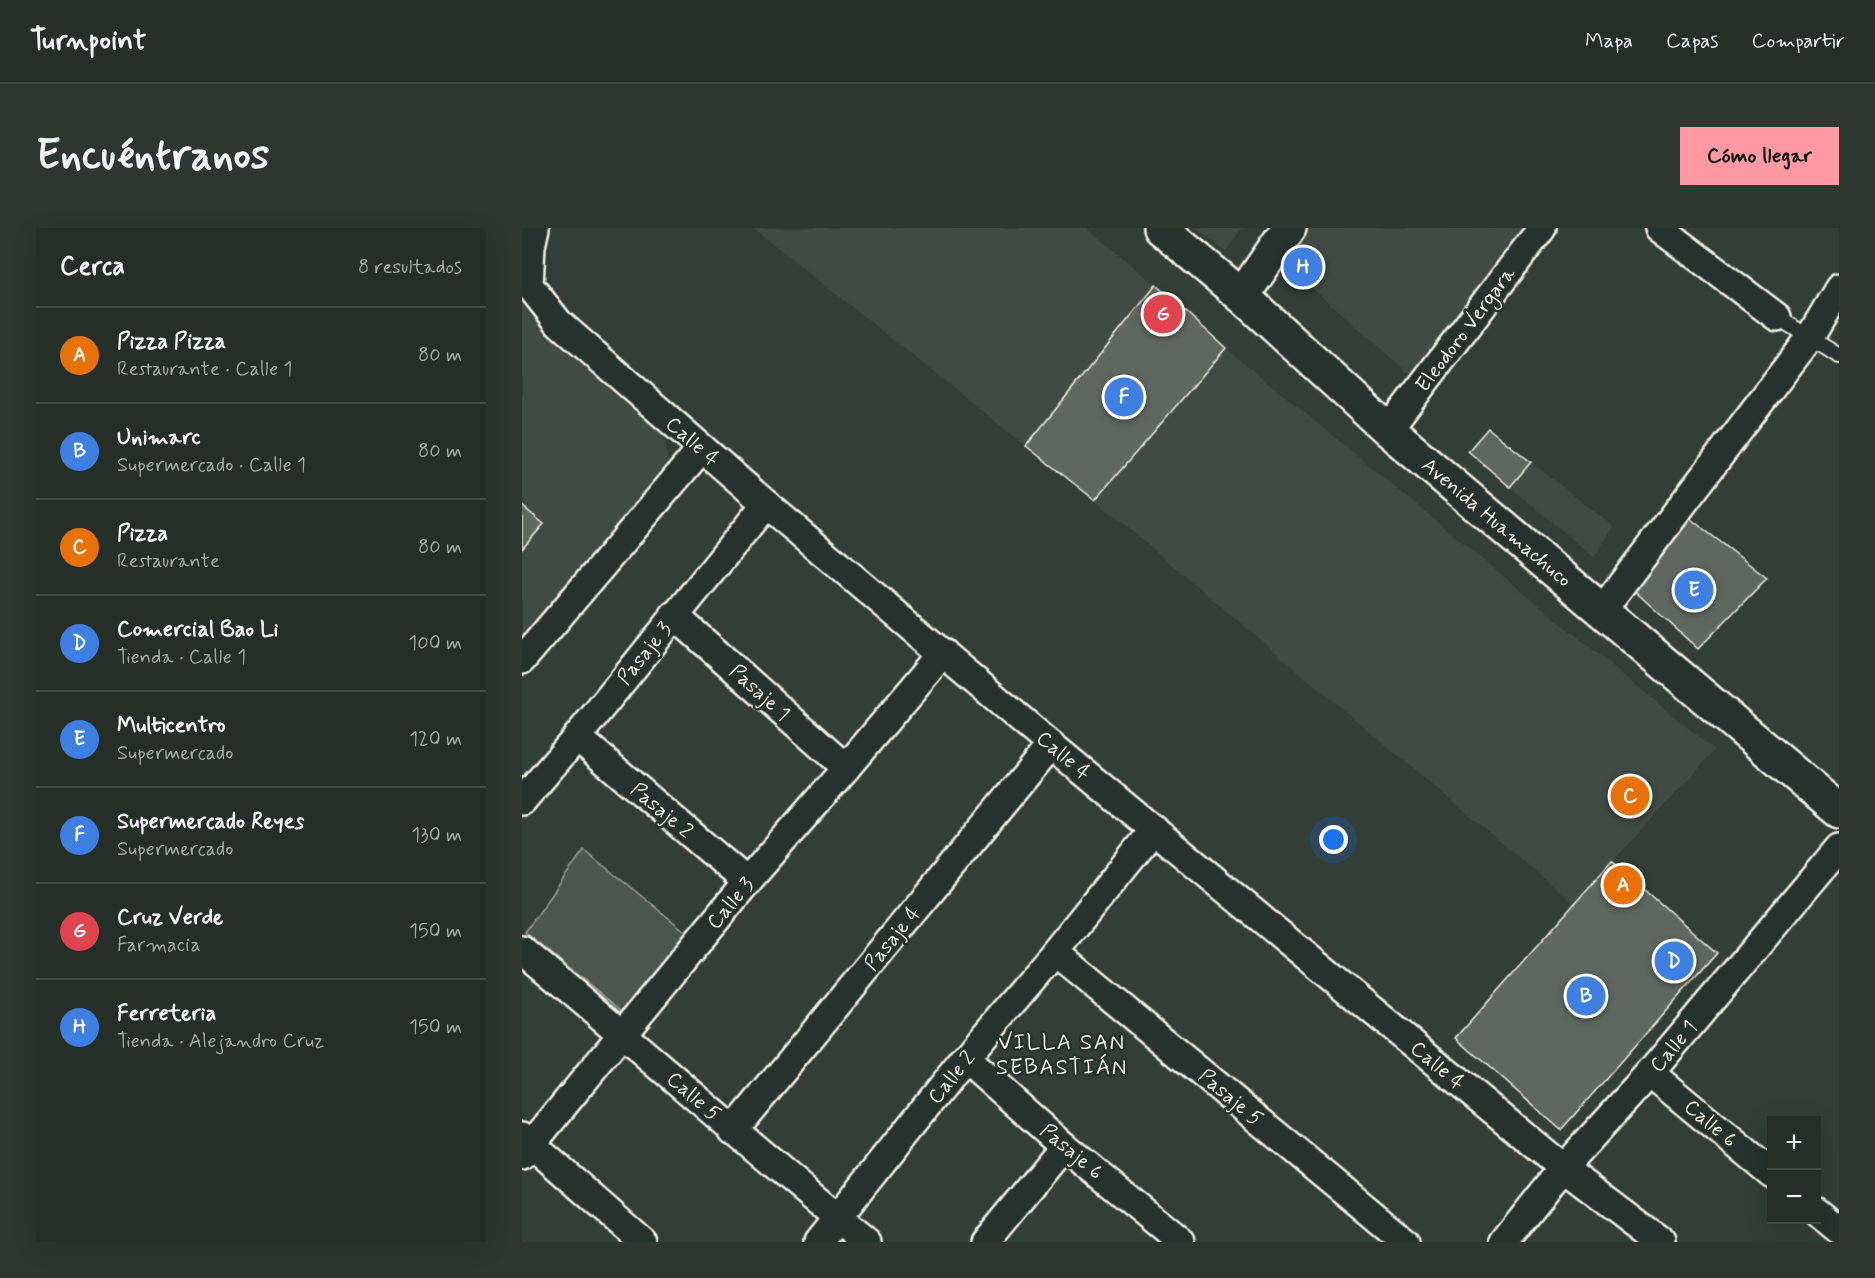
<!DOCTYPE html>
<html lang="es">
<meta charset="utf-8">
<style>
:root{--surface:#262e2a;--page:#2e3632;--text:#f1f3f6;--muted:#a4a8a8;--line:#424a47;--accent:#ff9aa2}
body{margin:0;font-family:Mynerve,sans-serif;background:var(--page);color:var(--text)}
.controls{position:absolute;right:18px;bottom:18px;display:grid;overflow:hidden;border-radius:0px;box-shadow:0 6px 24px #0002}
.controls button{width:54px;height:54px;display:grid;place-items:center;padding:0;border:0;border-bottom:2px solid var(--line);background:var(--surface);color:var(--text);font:30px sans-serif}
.you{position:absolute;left:812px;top:612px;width:21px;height:21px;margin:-15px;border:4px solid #fff;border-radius:50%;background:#1a73e8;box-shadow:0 0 0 9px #1a73e833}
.badge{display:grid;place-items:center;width:39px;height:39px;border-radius:50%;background:var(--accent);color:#fff;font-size:20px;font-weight:700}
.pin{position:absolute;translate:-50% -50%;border:3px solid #fff;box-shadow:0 2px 6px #0006}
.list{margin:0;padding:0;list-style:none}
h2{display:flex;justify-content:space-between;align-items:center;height:78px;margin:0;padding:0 24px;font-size:26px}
h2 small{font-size:20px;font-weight:400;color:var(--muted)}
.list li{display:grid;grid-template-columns:39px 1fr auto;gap:18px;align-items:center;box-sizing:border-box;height:96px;padding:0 24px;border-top:2px solid var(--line)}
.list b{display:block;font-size:22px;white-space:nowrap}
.list p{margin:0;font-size:20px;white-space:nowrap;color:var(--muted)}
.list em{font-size:20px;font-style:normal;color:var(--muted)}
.map{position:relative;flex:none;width:1317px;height:1014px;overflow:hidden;border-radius:0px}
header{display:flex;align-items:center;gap:36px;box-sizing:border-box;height:84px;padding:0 30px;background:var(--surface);border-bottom:2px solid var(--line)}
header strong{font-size:28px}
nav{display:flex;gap:33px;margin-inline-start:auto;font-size:21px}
.intro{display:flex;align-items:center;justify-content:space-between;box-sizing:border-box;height:144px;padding:0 36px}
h1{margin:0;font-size:42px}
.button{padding:15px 27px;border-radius:0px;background:var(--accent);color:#111;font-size:21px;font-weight:700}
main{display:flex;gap:36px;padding:0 36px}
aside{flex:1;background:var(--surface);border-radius:0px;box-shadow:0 6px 24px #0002}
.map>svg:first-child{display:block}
.built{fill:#404b44}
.green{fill:#4c564f;stroke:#a0a49c;stroke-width:1.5}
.building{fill:#5f6861;stroke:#f4f1e8;stroke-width:1.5}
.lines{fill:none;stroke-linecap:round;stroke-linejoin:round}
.lane-casing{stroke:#f4f1e8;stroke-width:18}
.street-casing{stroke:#f4f1e8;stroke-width:32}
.secondary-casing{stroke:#f4f1e8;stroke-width:38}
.lane{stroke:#26332d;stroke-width:14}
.street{stroke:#26332d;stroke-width:27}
.secondary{stroke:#26332d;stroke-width:33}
.labels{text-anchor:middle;stroke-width:5;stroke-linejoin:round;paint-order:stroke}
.street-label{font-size:21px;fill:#f4f1e8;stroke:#26332d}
.neighbourhood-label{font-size:22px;letter-spacing:1.5px;fill:#f4f1e8;stroke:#26332d}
</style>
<header>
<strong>Turnpoint</strong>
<nav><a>Mapa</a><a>Capas</a><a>Compartir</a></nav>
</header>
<div class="intro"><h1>Encuéntranos</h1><a class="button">Cómo llegar</a></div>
<main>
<aside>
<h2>Cerca<small>8 resultados</small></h2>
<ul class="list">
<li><span class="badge" style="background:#e8710a">A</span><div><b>Pizza Pizza</b><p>Restaurante · Calle 1</p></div><em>80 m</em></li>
<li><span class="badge" style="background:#3f7fe0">B</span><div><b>Unimarc</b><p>Supermercado · Calle 1</p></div><em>80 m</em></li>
<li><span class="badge" style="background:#e8710a">C</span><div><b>Pizza</b><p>Restaurante</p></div><em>80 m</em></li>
<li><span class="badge" style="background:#3f7fe0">D</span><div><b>Comercial Bao Li</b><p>Tienda · Calle 1</p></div><em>100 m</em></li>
<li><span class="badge" style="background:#3f7fe0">E</span><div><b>Multicentro</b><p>Supermercado</p></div><em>120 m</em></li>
<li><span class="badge" style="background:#3f7fe0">F</span><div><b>Supermercado Reyes</b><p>Supermercado</p></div><em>130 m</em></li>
<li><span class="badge" style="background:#e0444e">G</span><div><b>Cruz Verde</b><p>Farmacia</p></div><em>150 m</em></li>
<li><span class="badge" style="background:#3f7fe0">H</span><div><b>Ferreteria</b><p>Tienda · Alejandro Cruz</p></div><em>150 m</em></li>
</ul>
</aside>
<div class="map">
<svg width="1317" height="1014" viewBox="0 0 1317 1014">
<rect width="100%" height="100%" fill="#323e38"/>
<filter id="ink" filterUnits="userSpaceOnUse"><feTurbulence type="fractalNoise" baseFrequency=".0167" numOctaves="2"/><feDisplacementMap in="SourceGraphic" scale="12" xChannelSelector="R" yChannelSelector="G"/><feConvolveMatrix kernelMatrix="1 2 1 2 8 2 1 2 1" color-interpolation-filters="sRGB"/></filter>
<g filter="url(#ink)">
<!-- built -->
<g class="built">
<polygon points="231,0 565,0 634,57 504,218"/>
<polygon points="675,0 720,0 703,24"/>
<polygon points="784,0 1012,0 894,152 761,34"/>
<polygon points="0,63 5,81 143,208 146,237 0,407"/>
<polygon points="704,120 1193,522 1052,676 573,272"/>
<polygon points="1009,234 1092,299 1072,329 988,259"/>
</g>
<!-- green -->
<polygon class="green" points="62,622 168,707 111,778 100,783 3,704"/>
<!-- building -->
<g class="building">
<polygon points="634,57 704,120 573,272 504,218"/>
<polygon points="966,200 1009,234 988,259 946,223"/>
<polygon points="0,278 22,296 0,321"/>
<polygon points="1161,285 1245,350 1176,421 1106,357"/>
<polygon points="1090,633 1195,725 1039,902 934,810"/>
</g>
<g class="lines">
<defs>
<polyline id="lane" points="1255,89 1317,128"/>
<g id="street">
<polyline points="13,0 9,18 7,57 37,95 244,276 529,517 1041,940 1139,1014"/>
<polyline points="1137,0 1255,89"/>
<polyline points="866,202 1020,0"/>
<polyline points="1080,382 1288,109 1317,60"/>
<polyline points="152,387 324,540"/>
<polyline points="0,432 180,220"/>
<polyline points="55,509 225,654"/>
<polyline points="0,573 55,509 244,276"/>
<path d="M0,722c116,96 228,196 345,292"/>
<polyline points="533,724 884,1014"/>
<polyline points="443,830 542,918 659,1014"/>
<polyline points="1128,845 1250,946"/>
<polyline points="211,903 529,517"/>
<polyline points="0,908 121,1014"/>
<polyline points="0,928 225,654 324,540 421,425"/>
<polyline points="1294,983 1317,1002"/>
<polyline points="296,1014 443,830 533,724 632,601"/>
<polyline points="463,1014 542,918"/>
<polyline points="982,1014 1041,940 1128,845 1317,620"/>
</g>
<g id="secondary">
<polyline points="638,0 720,68 866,202 1317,583"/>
<polyline points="720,68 767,0"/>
</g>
</defs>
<!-- lane casing -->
<use href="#lane" class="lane-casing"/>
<!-- street casing -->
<use href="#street" class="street-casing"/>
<!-- secondary casing -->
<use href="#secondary" class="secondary-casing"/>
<!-- lane -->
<use href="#lane" class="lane"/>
<!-- street -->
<use href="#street" class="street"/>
<!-- secondary -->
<use href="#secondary" class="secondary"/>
</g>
</g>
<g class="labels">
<!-- street labels -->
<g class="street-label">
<text transform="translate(943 101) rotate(-53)" y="7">Eleodoro Vergara</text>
<text transform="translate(171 213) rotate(41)" y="7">Calle 4</text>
<text transform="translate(975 294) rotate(40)" y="7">Avenida Huamachuco</text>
<text transform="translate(122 425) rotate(-51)" y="7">Pasaje 3</text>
<text transform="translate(238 464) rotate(42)" y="7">Pasaje 1</text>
<text transform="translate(542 527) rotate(40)" y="7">Calle 4</text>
<text transform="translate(140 582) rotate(40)" y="7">Pasaje 2</text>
<text transform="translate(208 675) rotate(-50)" y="7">Calle 3</text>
<text transform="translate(370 710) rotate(-51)" y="7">Pasaje 4</text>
<text transform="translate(1151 818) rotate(-50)" y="7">Calle 1</text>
<text transform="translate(916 837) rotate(40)" y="7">Calle 4</text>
<text transform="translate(429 849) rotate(-51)" y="7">Calle 2</text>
<text transform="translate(172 868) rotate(41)" y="7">Calle 5</text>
<text transform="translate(709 869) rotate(40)" y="7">Pasaje 5</text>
<text transform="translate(1189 895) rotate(40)" y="7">Calle 6</text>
<text transform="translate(550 923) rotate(40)" y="7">Pasaje 6</text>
</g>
<!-- neighbourhood labels -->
<g class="neighbourhood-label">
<text x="540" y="821">VILLA SAN<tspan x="540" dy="25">SEBASTIÁN</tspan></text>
</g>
</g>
</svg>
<div class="controls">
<button>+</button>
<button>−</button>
</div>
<div class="you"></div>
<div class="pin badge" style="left:1101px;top:657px;background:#e8710a">A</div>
<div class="pin badge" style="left:1064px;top:768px;background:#3f7fe0">B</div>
<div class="pin badge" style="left:1108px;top:568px;background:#e8710a">C</div>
<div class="pin badge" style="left:1152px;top:733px;background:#3f7fe0">D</div>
<div class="pin badge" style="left:1172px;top:362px;background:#3f7fe0">E</div>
<div class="pin badge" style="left:602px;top:169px;background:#3f7fe0">F</div>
<div class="pin badge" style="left:641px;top:86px;background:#e0444e">G</div>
<div class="pin badge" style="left:781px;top:39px;background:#3f7fe0">H</div>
</div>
</main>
